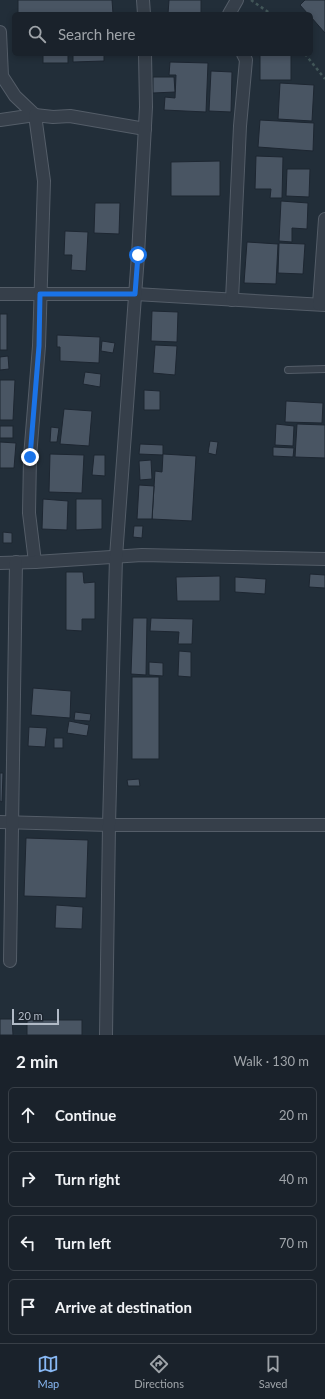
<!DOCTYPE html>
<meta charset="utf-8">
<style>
:root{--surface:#1a222b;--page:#272f37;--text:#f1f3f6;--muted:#9fa4a9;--line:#383f47;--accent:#88b8f4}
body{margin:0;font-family:Lato,sans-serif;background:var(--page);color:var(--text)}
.scale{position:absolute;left:12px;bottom:10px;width:47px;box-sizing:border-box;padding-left:4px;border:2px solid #b1bac6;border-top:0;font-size:11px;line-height:14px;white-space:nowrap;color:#b1bac6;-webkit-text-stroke:3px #1b242e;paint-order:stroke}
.stop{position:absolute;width:12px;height:12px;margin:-9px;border:3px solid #1a73e8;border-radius:50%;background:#fff}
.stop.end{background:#1a73e8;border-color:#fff;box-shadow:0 1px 4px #0008}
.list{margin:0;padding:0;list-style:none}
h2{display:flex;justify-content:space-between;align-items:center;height:52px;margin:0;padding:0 16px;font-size:17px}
h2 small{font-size:13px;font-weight:400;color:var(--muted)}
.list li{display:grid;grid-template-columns:26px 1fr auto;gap:12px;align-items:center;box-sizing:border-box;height:56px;margin:0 8px 8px;padding:0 8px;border:1px solid var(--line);border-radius:6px}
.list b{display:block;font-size:15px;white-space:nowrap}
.list em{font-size:13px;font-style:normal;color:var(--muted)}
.icon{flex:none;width:22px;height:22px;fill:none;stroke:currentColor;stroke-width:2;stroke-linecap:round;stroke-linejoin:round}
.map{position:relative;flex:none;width:325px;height:1035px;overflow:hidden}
.search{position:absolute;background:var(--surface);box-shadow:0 2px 6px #0003;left:12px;right:12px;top:12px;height:44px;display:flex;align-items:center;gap:10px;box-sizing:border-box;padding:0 14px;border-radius:6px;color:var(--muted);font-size:15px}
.sheet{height:308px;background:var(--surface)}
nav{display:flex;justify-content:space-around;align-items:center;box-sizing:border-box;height:56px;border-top:1px solid var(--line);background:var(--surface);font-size:11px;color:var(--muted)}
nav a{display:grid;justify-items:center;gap:2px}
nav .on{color:var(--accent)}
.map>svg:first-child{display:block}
.building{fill:#495563;stroke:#1d2631}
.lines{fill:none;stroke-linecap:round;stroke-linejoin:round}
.lane-casing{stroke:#545d68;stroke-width:8}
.street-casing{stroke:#545d68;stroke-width:14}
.path{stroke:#425658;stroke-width:2.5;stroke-dasharray:3 3;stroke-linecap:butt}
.lane{stroke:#363f4a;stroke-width:6}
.street{stroke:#363f4a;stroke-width:12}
.route{stroke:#1a73e8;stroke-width:5}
</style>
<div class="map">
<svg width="325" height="1035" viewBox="0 0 325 1035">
<rect width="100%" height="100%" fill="#222e39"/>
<!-- building -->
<g class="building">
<polygon points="18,0 112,0 113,14 18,14"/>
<polygon points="169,0 201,0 201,14 168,14"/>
<polygon points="305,0 325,0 325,33 311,17 311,14 308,14 300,5"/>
<rect x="43" y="54" width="25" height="9"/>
<polygon points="73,54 104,54 104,61 73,62"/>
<rect x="260" y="54" width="31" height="26"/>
<polygon points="170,62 208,63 206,112 164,110 165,97 175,98 176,75 169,75"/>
<polygon points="211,71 232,72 231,112 209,111"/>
<polygon points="153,77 174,77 175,92 153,93"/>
<polygon points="280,83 314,85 312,121 278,119"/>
<polygon points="260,120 314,123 313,151 258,147"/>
<polygon points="256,156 283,157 282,198 270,198 271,189 255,189"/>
<polygon points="220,161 220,196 171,196 171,162"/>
<polygon points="287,169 310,169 309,197 286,196"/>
<polygon points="281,201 308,203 307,229 292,228 292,242 279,241"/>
<polygon points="95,203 120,203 119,234 94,233"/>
<polygon points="65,231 88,232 86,271 71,270 72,255 64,255"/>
<polygon points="247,242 278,244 276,284 244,283"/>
<polygon points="279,243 305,244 303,274 278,273"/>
<polygon points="152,311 178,312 177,342 151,341"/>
<rect x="0" y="314" width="7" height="36"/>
<polygon points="57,335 100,337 99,363 60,361 60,347 57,347"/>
<polygon points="102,341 115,343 113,353 101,351"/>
<polygon points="155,345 177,346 175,375 153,373"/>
<polygon points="8,356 9,369 0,370 0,357"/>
<polygon points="85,372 101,374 100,387 83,384"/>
<polygon points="0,380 15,380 13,420 0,420"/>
<polygon points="144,390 160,391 160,410 144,410"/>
<polygon points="286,401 323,403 322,423 285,422"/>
<polygon points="64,409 92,411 89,446 60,444"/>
<polygon points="276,424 294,426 293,446 275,445"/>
<polygon points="297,424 325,425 325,458 295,457"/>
<rect x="0" y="426" width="13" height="12"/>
<polygon points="51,427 59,428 57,442 50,442"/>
<polygon points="210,441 218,442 216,455 208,453"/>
<polygon points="0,442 16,443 14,468 0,468"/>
<polygon points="140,444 163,445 163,455 139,454"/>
<polygon points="273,447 294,448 293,457 273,456"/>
<polygon points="50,454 84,455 82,493 49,492"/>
<polygon points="163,454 196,456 192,521 152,519 155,471 162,472"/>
<polygon points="94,455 105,455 105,476 92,475"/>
<polygon points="151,460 152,479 140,480 139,461"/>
<polygon points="139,485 154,486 152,519 137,519"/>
<polygon points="43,499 68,501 67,530 42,529"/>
<polygon points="76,499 102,499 102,529 76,530"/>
<polygon points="134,526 143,526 142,538 133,537"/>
<polygon points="3,532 12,533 12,543 3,543"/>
<polygon points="66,572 83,572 84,583 95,582 95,619 82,619 82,631 66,630"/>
<polygon points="310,574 325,575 325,588 309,587"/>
<polygon points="220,576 220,601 177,601 176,577"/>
<polygon points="235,577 266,579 265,594 235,592"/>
<polygon points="133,618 147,618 146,675 131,674"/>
<polygon points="151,618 193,619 192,644 178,644 179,632 150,631"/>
<polygon points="179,651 191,652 191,677 178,676"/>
<polygon points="149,662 163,663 163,676 149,675"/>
<rect x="132" y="677" width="27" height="82"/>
<polygon points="33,688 71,691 70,718 31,715"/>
<polygon points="75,712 91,714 90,721 74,720"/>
<polygon points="69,721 89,725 87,736 67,733"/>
<polygon points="29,727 47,728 45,747 28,746"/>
<rect x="54" y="738" width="9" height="10"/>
<polygon points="0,773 3,773 2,802 0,801"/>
<polygon points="139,779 140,786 128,786 127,780"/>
<polygon points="26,838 88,840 86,898 24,896"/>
<polygon points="56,905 83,907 82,929 55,928"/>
<polygon points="0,1019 12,1019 13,1035 0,1035"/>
<rect x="27" y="1020" width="55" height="15"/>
</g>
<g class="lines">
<defs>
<polyline id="lane" points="288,370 325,369"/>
<g id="street">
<polyline points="143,0 144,14"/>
<polyline points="229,14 237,0"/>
<polyline points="0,32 2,76 15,96 35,115 0,120"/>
<polyline points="0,294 135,294 325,305"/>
<polyline points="232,300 240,126 246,60 243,54"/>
<polyline points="319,304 325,219"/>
<polyline points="35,562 29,513 30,457 39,346 44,181 35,115 53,117 70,116 145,129"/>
<polyline points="0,563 35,562 142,555 325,559"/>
<polyline points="0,822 109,825 325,825"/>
<polyline points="10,961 16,562"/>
<polyline points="106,1035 109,825 116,557 138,255 146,107 145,54"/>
</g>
</defs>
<!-- lane casing -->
<use href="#lane" class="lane-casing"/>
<!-- street casing -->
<use href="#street" class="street-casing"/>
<!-- path -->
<g class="path">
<polyline points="251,0 271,14"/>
<polyline points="305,54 325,79"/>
</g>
<!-- lane -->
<use href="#lane" class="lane"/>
<!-- street -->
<use href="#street" class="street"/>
</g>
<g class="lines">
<!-- route -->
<polyline class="route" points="30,457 39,346 40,294 135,294 138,255"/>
</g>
</svg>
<div class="scale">20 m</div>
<div class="stop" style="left:138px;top:255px"></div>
<div class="stop end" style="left:30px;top:457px"></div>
<div class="search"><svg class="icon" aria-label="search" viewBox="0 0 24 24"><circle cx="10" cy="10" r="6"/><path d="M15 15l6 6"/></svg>Search here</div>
</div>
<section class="sheet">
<h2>2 min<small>Walk · 130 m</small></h2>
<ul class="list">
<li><svg class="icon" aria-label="ahead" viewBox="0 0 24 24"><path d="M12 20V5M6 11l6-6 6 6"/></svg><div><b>Continue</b></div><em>20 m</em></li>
<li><svg class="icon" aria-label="right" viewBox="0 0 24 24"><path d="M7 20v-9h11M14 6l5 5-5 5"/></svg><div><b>Turn right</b></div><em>40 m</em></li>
<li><svg class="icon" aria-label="left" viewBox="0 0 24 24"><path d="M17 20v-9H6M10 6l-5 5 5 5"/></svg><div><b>Turn left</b></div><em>70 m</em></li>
<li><svg class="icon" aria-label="arrive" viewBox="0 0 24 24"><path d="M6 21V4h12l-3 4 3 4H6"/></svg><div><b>Arrive at destination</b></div></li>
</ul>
</section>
<nav>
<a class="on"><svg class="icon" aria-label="map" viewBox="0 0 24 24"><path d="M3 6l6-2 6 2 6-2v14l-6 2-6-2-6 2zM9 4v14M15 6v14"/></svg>Map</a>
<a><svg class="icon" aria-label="directions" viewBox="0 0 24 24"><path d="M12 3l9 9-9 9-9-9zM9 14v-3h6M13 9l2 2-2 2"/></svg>Directions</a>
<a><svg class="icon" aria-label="saved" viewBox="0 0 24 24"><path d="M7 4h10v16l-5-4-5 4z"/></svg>Saved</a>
</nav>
